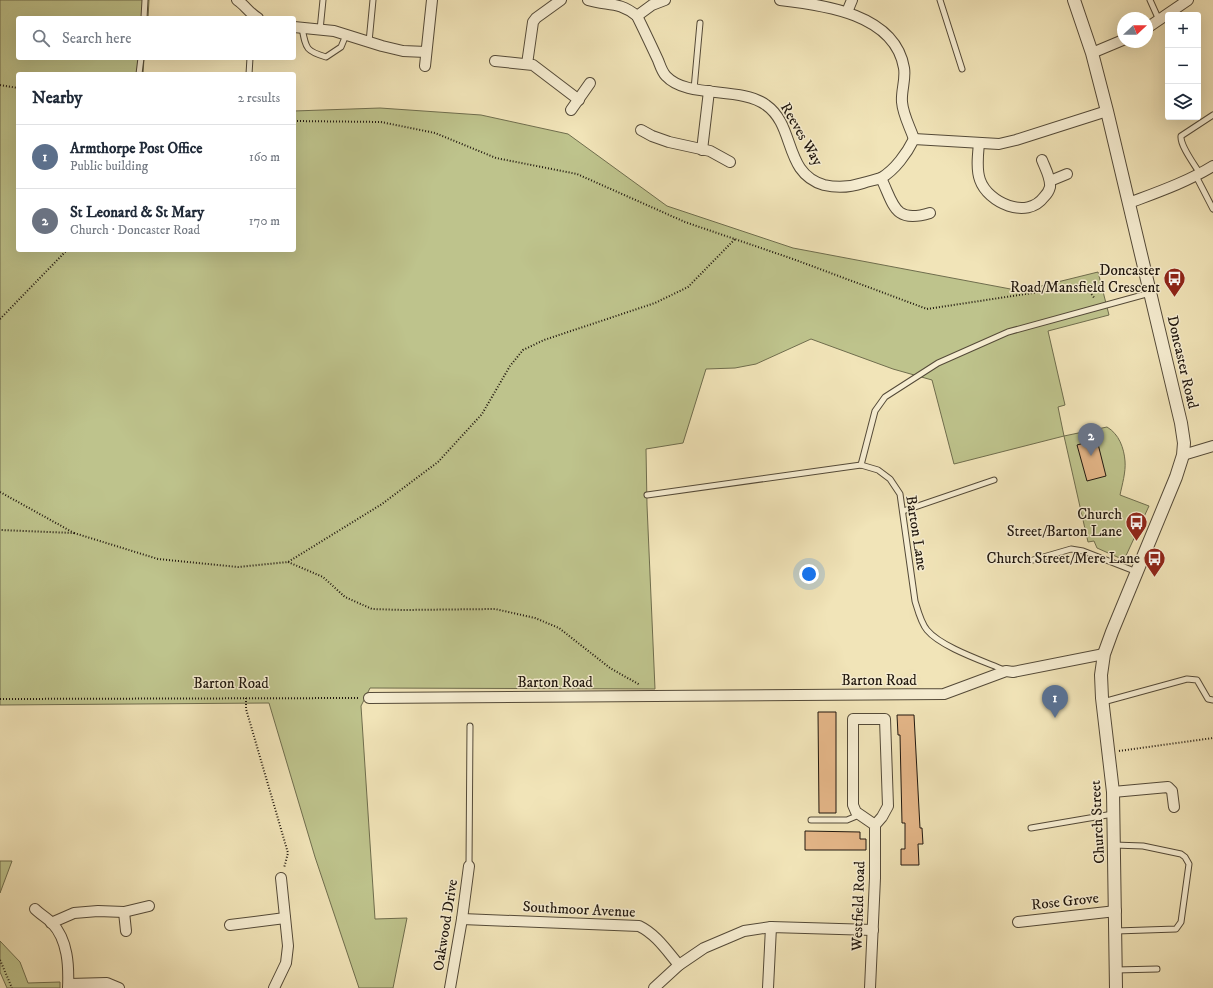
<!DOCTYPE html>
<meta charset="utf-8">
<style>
:root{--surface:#fff;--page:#f2f2f3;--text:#1f2937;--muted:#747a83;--line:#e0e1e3;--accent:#0f766e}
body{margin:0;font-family:"IM FELL DW Pica",serif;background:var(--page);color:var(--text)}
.controls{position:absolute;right:12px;top:12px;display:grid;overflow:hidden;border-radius:4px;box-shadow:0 4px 16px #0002}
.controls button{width:36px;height:36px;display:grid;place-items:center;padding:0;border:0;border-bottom:1px solid var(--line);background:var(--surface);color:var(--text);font:20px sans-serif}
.compass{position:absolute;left:1117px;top:12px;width:36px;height:36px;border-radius:50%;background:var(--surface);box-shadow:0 4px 16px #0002;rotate:68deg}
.you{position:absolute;left:809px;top:574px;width:14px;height:14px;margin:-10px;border:3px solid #fff;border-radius:50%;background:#1a73e8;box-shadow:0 0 0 6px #1a73e833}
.badge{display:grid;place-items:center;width:26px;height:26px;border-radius:50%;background:var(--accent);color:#fff;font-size:13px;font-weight:700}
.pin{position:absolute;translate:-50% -33px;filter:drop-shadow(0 1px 2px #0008)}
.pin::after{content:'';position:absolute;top:21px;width:14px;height:12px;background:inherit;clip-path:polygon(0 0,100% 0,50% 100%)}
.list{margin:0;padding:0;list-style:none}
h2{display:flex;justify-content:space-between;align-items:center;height:52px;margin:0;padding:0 16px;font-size:17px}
h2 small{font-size:13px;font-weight:400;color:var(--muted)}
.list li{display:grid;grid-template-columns:26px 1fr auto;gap:12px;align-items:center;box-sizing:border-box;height:64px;padding:0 16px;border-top:1px solid var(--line)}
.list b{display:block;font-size:15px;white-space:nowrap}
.list p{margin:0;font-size:13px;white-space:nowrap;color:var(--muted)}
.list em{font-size:13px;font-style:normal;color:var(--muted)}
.icon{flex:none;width:22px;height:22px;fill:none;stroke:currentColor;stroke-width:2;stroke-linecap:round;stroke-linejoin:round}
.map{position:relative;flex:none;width:1213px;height:988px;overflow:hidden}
.search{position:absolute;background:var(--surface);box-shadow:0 4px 16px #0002;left:16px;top:16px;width:280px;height:44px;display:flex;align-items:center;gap:10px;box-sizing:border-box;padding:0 14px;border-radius:4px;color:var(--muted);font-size:15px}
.panel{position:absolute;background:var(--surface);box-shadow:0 4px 16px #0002;left:16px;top:72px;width:280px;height:180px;border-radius:4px}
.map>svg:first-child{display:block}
.green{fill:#bec38c;stroke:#6f6d4d}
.building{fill:#e3b587;stroke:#20170e}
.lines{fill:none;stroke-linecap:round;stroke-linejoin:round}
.service-casing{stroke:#544a38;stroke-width:7}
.minor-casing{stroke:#544a38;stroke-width:12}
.tertiary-casing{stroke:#544a38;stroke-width:14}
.path{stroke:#20170e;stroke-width:2;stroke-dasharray:1 2;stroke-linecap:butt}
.service{stroke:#f6edd1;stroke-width:5}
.minor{stroke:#f6edd1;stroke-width:10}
.tertiary{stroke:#f6edd1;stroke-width:12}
.labels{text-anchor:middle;stroke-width:3;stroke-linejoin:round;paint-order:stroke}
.street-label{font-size:15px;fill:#20170e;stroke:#f6edd1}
.poi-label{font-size:15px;fill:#20170e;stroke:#f6edd1;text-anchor:end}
</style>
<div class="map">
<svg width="1213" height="988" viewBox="0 0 1213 988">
<rect width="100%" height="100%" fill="#f1e4b8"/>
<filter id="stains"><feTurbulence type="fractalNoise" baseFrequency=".005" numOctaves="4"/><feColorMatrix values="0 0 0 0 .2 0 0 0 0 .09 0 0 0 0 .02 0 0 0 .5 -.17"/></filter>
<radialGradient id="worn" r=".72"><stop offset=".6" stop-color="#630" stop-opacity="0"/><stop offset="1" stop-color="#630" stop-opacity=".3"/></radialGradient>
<!-- green -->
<g class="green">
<path d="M0,0h149l-1,18h-130v40h126l-1,16h-125v176h276v-139l86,-3 101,7 87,19 99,72 126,42 228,43 77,-19 11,43 -61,16 17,74 -7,2 6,29 43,-9c12,7 17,21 18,34 1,11 -3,24 -5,34l29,11 -25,54 -27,-12 -3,-7 -6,1 -24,-106 -110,28 -22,-84 -39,-11 -82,-30 -55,25 -21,4 -29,1 -23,74 -37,6 1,56 8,184 -285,-1 -9,18 14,213 32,-1 -14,70h-34l-44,-131 -46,-154 -269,2z"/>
<polygon points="0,861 12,861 0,893"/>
<polygon points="0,941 20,962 28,983 60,982 60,988 7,988 0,972"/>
</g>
<!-- building -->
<g class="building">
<polygon points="1088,442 1089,446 1098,444 1106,476 1087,481 1077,445"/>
<polygon points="818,712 836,712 836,813 819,813"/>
<polygon points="897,715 914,715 920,828 922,828 923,844 918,844 919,865 901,865 901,849 905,849 905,823 902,823 900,735 898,735"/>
<polygon points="805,831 860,832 860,839 866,839 866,850 805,850"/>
</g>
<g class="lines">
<defs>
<g id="service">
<polyline points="940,0 962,69"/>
<polyline points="1150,0 1159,20"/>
<polyline points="144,18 145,0"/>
<path d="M302,28c4,21 4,23 24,29l15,-10 5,-12"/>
<polyline points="320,30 323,0"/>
<polyline points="369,42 373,0"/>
<polyline points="139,74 141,58"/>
<polyline points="249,74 250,58"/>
<polyline points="694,89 700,23"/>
<path d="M1200,174c-5,-9 -20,-28 -19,-38l32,-21"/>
<polyline points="1196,176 1213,209"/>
<polyline points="861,465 875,411 885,397 938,363 1008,332 1150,293"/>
<path d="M647,495l214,-30 17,5 12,9 10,15 15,107c3,10 6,22 12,29 14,17 56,31 77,40"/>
<polyline points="903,511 994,480"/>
<polyline points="1033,560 1071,549 1083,551 1137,572"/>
<polyline points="1103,702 1187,679 1197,680 1208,699 1213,700"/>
<polyline points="811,820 847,820 859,815"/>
<polyline points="1031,828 1113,814"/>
<polyline points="1114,845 1143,846 1181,854 1185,857 1189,864 1181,922 1176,929 1116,931"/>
<polyline points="469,866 470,726"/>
<polyline points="1116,970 1157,969"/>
</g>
<g id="minor">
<path d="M237,0c8,5 12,13 21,18"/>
<path d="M588,0c20,6 31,1 49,16 7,14 14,29 21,44 2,5 4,12 8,16 21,23 75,10 100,29 30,21 17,68 58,80 13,3 27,2 39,-2 6,-2 12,-3 18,-5 14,-8 26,-25 33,-39l85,5 17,-4 91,-29"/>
<path d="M780,0c44,5 115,14 124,68 2,11 -3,23 -2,34 1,13 8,25 12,37"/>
<polyline points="847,12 852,0"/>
<polyline points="637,16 652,5 665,0"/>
<polyline points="294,27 334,31 382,46 403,51 426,52"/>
<polyline points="1147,28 1188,0"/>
<polyline points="1092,53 1123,40"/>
<polyline points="495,61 533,65 579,100"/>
<polyline points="527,64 533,22 536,18 561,0"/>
<polyline points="425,66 432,0"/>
<polyline points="571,110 590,83"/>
<polyline points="641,130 652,136 669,142 710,151 730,162"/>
<path d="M979,143c-1,11 -3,26 1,37 8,23 47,40 64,17 3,-3 5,-6 6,-10 1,-9 -5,-19 -8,-27"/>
<polyline points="702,150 709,91"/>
<path d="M881,178c13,27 13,46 49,35"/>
<polyline points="1050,181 1067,174"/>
<path d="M1129,203c29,-11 58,-21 84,-37"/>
<polyline points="1183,455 1213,446"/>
<polyline points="369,698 944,694 1006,671 1013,672 1104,654"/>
<polyline points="1113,792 1168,787 1172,791 1174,807"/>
<path d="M35,909c5,5 12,9 17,14 16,17 17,43 16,65"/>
<polyline points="124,912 126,931"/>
<path d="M462,919l177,7c17,8 28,25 40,39"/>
<polyline points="1018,922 1116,911"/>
<polyline points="51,923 74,913 98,911 124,912 149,906"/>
<polyline points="230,925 285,918"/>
<polyline points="69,984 107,983 119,988"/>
<polyline points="274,988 286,963 288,946 281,878"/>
<polyline points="450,988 462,919 469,866"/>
<polyline points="654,988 679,965 704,948 744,931 771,927 873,930"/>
<polyline points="768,988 771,927"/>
<polyline points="870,988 875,878 875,825 882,817 888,806 885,719 853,719 853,805 856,812 875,825"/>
</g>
<polyline id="tertiary" points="1074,0 1092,53 1107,111 1181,423 1184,443 1183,455 1176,477 1112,632 1104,654 1101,675 1102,698 1113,792 1116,988"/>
</defs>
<!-- service casing -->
<use href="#service" class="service-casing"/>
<!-- minor casing -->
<use href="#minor" class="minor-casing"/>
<!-- tertiary casing -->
<use href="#tertiary" class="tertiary-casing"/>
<!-- path -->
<g class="path">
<polyline points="0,85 18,88"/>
<polyline points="294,121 381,122 435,133 496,158 577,174 685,222 793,259 927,309 1085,285 1095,299"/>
<polyline points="0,319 67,250"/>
<polyline points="0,492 74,533 0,530"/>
<polyline points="74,533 158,559 238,567 288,562 382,504 438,462 482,414 510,366 523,350 544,340 655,303 688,287 735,239"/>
<polyline points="288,562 323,577 345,597 372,609 403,610 495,609 535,618 559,628 610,668 640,685"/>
<polyline points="246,698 246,709 288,853 284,868"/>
<polyline points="0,699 359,698"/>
<polyline points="1119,751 1213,738"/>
<polyline points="0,960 12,988"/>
</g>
<!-- service -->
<use href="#service" class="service"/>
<!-- minor -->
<use href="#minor" class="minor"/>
<!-- tertiary -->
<use href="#tertiary" class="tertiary"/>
</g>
<!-- icons -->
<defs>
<symbol id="bus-pin" viewBox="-11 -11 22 30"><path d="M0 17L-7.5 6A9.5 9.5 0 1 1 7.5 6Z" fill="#8f2418" stroke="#f6edd1"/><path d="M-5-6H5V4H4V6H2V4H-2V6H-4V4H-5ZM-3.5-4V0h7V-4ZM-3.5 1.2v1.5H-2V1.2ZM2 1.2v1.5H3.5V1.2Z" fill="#fff"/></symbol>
</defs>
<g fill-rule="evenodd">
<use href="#bus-pin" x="1162" y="266" width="25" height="34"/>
<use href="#bus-pin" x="1124" y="510" width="25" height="34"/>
<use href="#bus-pin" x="1142" y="546" width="25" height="34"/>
</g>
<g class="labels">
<!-- street labels -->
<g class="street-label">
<text transform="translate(802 134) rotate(60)" y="5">Reeves Way</text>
<text transform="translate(1183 362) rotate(77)" y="5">Doncaster Road</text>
<text transform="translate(917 533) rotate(81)" y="5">Barton Lane</text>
<text x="879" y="685">Barton Road</text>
<text x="555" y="687">Barton Road</text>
<text x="231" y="688">Barton Road</text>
<text transform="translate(1097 822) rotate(-93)" y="5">Church Street</text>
<text transform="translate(1065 901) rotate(-6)" y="5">Rose Grove</text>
<text transform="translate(858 906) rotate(-88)" y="5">Westfield Road</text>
<text transform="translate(579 909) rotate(3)" y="5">Southmoor Avenue</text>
<text transform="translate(445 925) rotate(-81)" y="5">Oakwood Drive</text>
</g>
<!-- poi labels -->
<g class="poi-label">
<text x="1160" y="275">Doncaster<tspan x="1160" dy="17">Road/Mansfield Crescent</tspan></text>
<text x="1122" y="519">Church<tspan x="1122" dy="17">Street/Barton Lane</tspan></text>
<text x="1140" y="563">Church Street/Mere Lane</text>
</g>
</g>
<rect width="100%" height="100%" filter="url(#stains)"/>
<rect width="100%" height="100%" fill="url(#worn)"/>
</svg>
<div class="controls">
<button>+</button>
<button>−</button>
<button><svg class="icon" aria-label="layers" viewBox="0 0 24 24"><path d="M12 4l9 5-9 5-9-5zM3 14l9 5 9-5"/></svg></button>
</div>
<svg class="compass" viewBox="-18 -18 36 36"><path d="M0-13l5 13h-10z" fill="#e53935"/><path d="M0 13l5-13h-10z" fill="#747a83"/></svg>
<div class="you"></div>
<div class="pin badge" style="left:1055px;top:718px;background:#5c6f8a">1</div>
<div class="pin badge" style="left:1091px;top:456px;background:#6b7280">2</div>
<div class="search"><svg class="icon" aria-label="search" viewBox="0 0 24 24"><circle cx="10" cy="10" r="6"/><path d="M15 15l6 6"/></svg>Search here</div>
<section class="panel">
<h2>Nearby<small>2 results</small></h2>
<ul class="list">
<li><span class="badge" style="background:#5c6f8a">1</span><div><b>Armthorpe Post Office</b><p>Public building</p></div><em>160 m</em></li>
<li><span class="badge" style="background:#6b7280">2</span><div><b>St Leonard &amp; St Mary</b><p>Church · Doncaster Road</p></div><em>170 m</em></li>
</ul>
</section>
</div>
